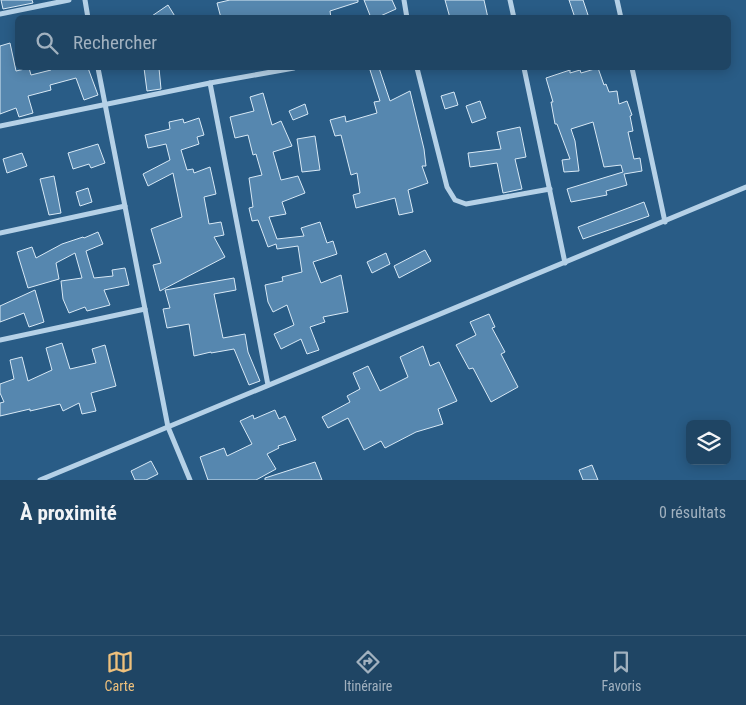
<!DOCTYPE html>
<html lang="fr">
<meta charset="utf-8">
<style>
:root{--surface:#1f4564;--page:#274c6a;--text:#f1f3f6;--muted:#a1b1bf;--line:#3c5d78;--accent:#eec07c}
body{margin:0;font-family:"Roboto Condensed",sans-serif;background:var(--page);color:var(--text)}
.controls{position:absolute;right:15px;bottom:15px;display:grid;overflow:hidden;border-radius:8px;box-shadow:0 2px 12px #0003}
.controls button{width:45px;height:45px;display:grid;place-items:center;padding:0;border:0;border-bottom:1px solid var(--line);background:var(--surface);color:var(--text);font:25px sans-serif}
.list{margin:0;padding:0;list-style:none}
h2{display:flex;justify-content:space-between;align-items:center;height:65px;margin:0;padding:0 20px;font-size:21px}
h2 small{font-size:16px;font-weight:400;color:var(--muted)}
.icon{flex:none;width:28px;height:28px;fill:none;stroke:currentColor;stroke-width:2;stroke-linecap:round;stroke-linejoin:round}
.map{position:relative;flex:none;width:746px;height:480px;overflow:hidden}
.search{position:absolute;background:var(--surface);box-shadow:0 2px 12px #0003;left:15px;right:15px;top:15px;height:55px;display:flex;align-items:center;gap:12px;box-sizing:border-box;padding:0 18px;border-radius:8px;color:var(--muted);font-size:19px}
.sheet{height:155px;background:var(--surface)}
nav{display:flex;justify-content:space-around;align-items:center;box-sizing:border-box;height:70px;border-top:1px solid var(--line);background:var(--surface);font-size:14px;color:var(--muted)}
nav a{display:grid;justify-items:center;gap:2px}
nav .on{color:var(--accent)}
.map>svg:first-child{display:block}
.building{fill:#5687af;stroke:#d8e9f6}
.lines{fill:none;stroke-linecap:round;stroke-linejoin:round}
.minor{stroke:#b5d1e7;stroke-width:5}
</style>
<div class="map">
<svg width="746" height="480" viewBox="0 0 746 480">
<rect width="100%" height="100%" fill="#295c86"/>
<!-- building -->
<g class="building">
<polygon points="1,0 32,0 33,3 3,9"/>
<polygon points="230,0 358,0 358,2 330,11 331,18 221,18 217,3"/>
<polygon points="364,0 392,0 396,9 376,18 371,18"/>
<polygon points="445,0 484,0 488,18 450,18"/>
<polygon points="569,0 583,0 589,18 575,18"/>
<polygon points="168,5 176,18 149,18"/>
<polygon points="10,43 16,71 29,68 31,75 51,70 50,68 88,68 98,95 84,100 76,78 50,85 51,90 28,96 33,113 19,117 16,108 0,114 0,46"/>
<polygon points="144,68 159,68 161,89 147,91"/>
<polygon points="376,68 379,68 390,101 410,91 424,149 426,166 422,166 428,183 408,190 413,212 399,215 395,198 356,208 353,195 360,193 357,173 351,175 341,135 335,136 330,120 345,116 346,122 377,113 374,102 380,101 370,70"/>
<polygon points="598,68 604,85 606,84 609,92 617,91 619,104 627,101 632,115 630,116 633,131 628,132 634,159 640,158 642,171 624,174 627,185 606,191 607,195 571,202 567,189 623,172 621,165 604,167 593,122 571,129 575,141 579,171 564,172 562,160 570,159 557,124 555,124 551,102 553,102 546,78 570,70 570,73 580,70 581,73"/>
<polygon points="454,92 458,105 445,109 441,96"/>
<polygon points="263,93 272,125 281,121 292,146 273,152 281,180 298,176 305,193 282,202 286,214 269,217 277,239 304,236 301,228 320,222 327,243 333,241 337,254 313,262 321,283 341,275 348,312 323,317 325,322 310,327 319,350 307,354 301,339 281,349 274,334 294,325 287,305 273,312 268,302 265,285 283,281 282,277 302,272 298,246 277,249 276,244 268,247 258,220 252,221 249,208 253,207 249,178 262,175 256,154 253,155 248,135 235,138 230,117 254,111 250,97"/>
<polygon points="480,101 486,118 472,123 466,106"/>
<polygon points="305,104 308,114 293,120 289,111"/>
<polygon points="199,118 204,135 197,137 199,144 181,150 187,170 193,169 194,173 210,167 216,194 204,197 209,224 221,222 224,235 214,237 225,257 160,291 153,265 161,263 151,229 182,217 173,173 148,186 143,174 170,160 166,144 148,148 145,135 170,129 169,122 183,119 184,123"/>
<polygon points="520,127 526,157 515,159 522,189 503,193 497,163 470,167 468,153 501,149 497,132"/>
<polygon points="315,136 320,170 302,172 297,139"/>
<polygon points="98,144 105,163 91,168 89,164 73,169 68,153"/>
<polygon points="22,153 27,166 7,173 3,159"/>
<polygon points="54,176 61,213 49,215 40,179"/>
<polygon points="88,188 92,202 80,206 76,192"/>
<polygon points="644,202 649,216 583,239 578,227"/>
<polygon points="98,232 103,244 86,251 94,278 113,276 112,270 125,268 129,285 104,290 110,305 87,311 85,307 69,313 63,299 61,281 82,278 75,253 56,263 59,279 28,288 17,252 32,247 36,258 62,244 83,237 84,238"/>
<polygon points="425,250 431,261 399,278 394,266"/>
<polygon points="386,253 390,264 372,273 367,262"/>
<polygon points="234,278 236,290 214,294 223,338 245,334 248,352 260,381 249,385 234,349 211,353 211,352 194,356 189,324 167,328 163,309 170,308 165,290"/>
<polygon points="35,290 44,322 29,327 24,313 0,322 0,306"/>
<polygon points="489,314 495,327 492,328 505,352 501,354 518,387 491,402 473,368 469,369 456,345 476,335 470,322"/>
<polygon points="62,343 70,369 96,363 92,349 105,345 116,386 91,393 96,411 82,414 79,403 63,411 60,404 30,411 30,409 0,416 0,403 4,402 0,393 0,384 14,379 10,360 22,357 28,381 52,370 46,348"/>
<polygon points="423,346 430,366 439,362 457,401 438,409 443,424 416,432 385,448 381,441 364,450 348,418 328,428 322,417 350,402 347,396 360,389 353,373 368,366 380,391 408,377 400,357"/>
<polygon points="275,410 279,419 285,416 296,440 278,446 279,448 267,454 276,469 256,480 208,480 200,457 224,448 227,456 252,444 240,421 253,415 254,419"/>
<polygon points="151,461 158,474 146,480 135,480 131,471"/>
<polygon points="315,462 322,480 265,480 265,478"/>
<polygon points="592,465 598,480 583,480 579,470"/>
</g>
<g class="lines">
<!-- minor -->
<g class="minor">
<polyline points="85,0 88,18"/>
<polyline points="404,0 407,18"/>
<polyline points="510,0 514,18"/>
<polyline points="617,0 621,18"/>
<polyline points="0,14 69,0"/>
<polyline points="98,68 168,427 190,480"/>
<polyline points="417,68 447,187 455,200 466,204 550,189"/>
<polyline points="524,68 565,263"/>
<polyline points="632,68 665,222"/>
<polyline points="210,83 268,385"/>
<polyline points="0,126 210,83 294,68"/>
<polyline points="0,233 125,206"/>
<polyline points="0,340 145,309"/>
<polyline points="40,480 746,187"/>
</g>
</g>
</svg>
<div class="controls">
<button><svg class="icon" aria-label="layers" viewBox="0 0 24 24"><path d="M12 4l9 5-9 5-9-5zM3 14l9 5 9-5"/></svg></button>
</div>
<div class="search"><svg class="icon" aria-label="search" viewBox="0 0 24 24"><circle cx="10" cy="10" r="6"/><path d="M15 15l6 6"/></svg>Rechercher</div>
</div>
<section class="sheet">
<h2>À proximité<small>0 résultats</small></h2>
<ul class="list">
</ul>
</section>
<nav>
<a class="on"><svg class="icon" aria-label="map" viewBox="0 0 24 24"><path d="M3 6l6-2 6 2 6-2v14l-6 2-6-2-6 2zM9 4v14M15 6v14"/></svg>Carte</a>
<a><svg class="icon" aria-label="directions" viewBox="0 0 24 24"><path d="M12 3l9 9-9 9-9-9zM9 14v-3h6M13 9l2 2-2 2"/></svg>Itinéraire</a>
<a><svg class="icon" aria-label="saved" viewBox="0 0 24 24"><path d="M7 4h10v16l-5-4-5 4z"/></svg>Favoris</a>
</nav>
